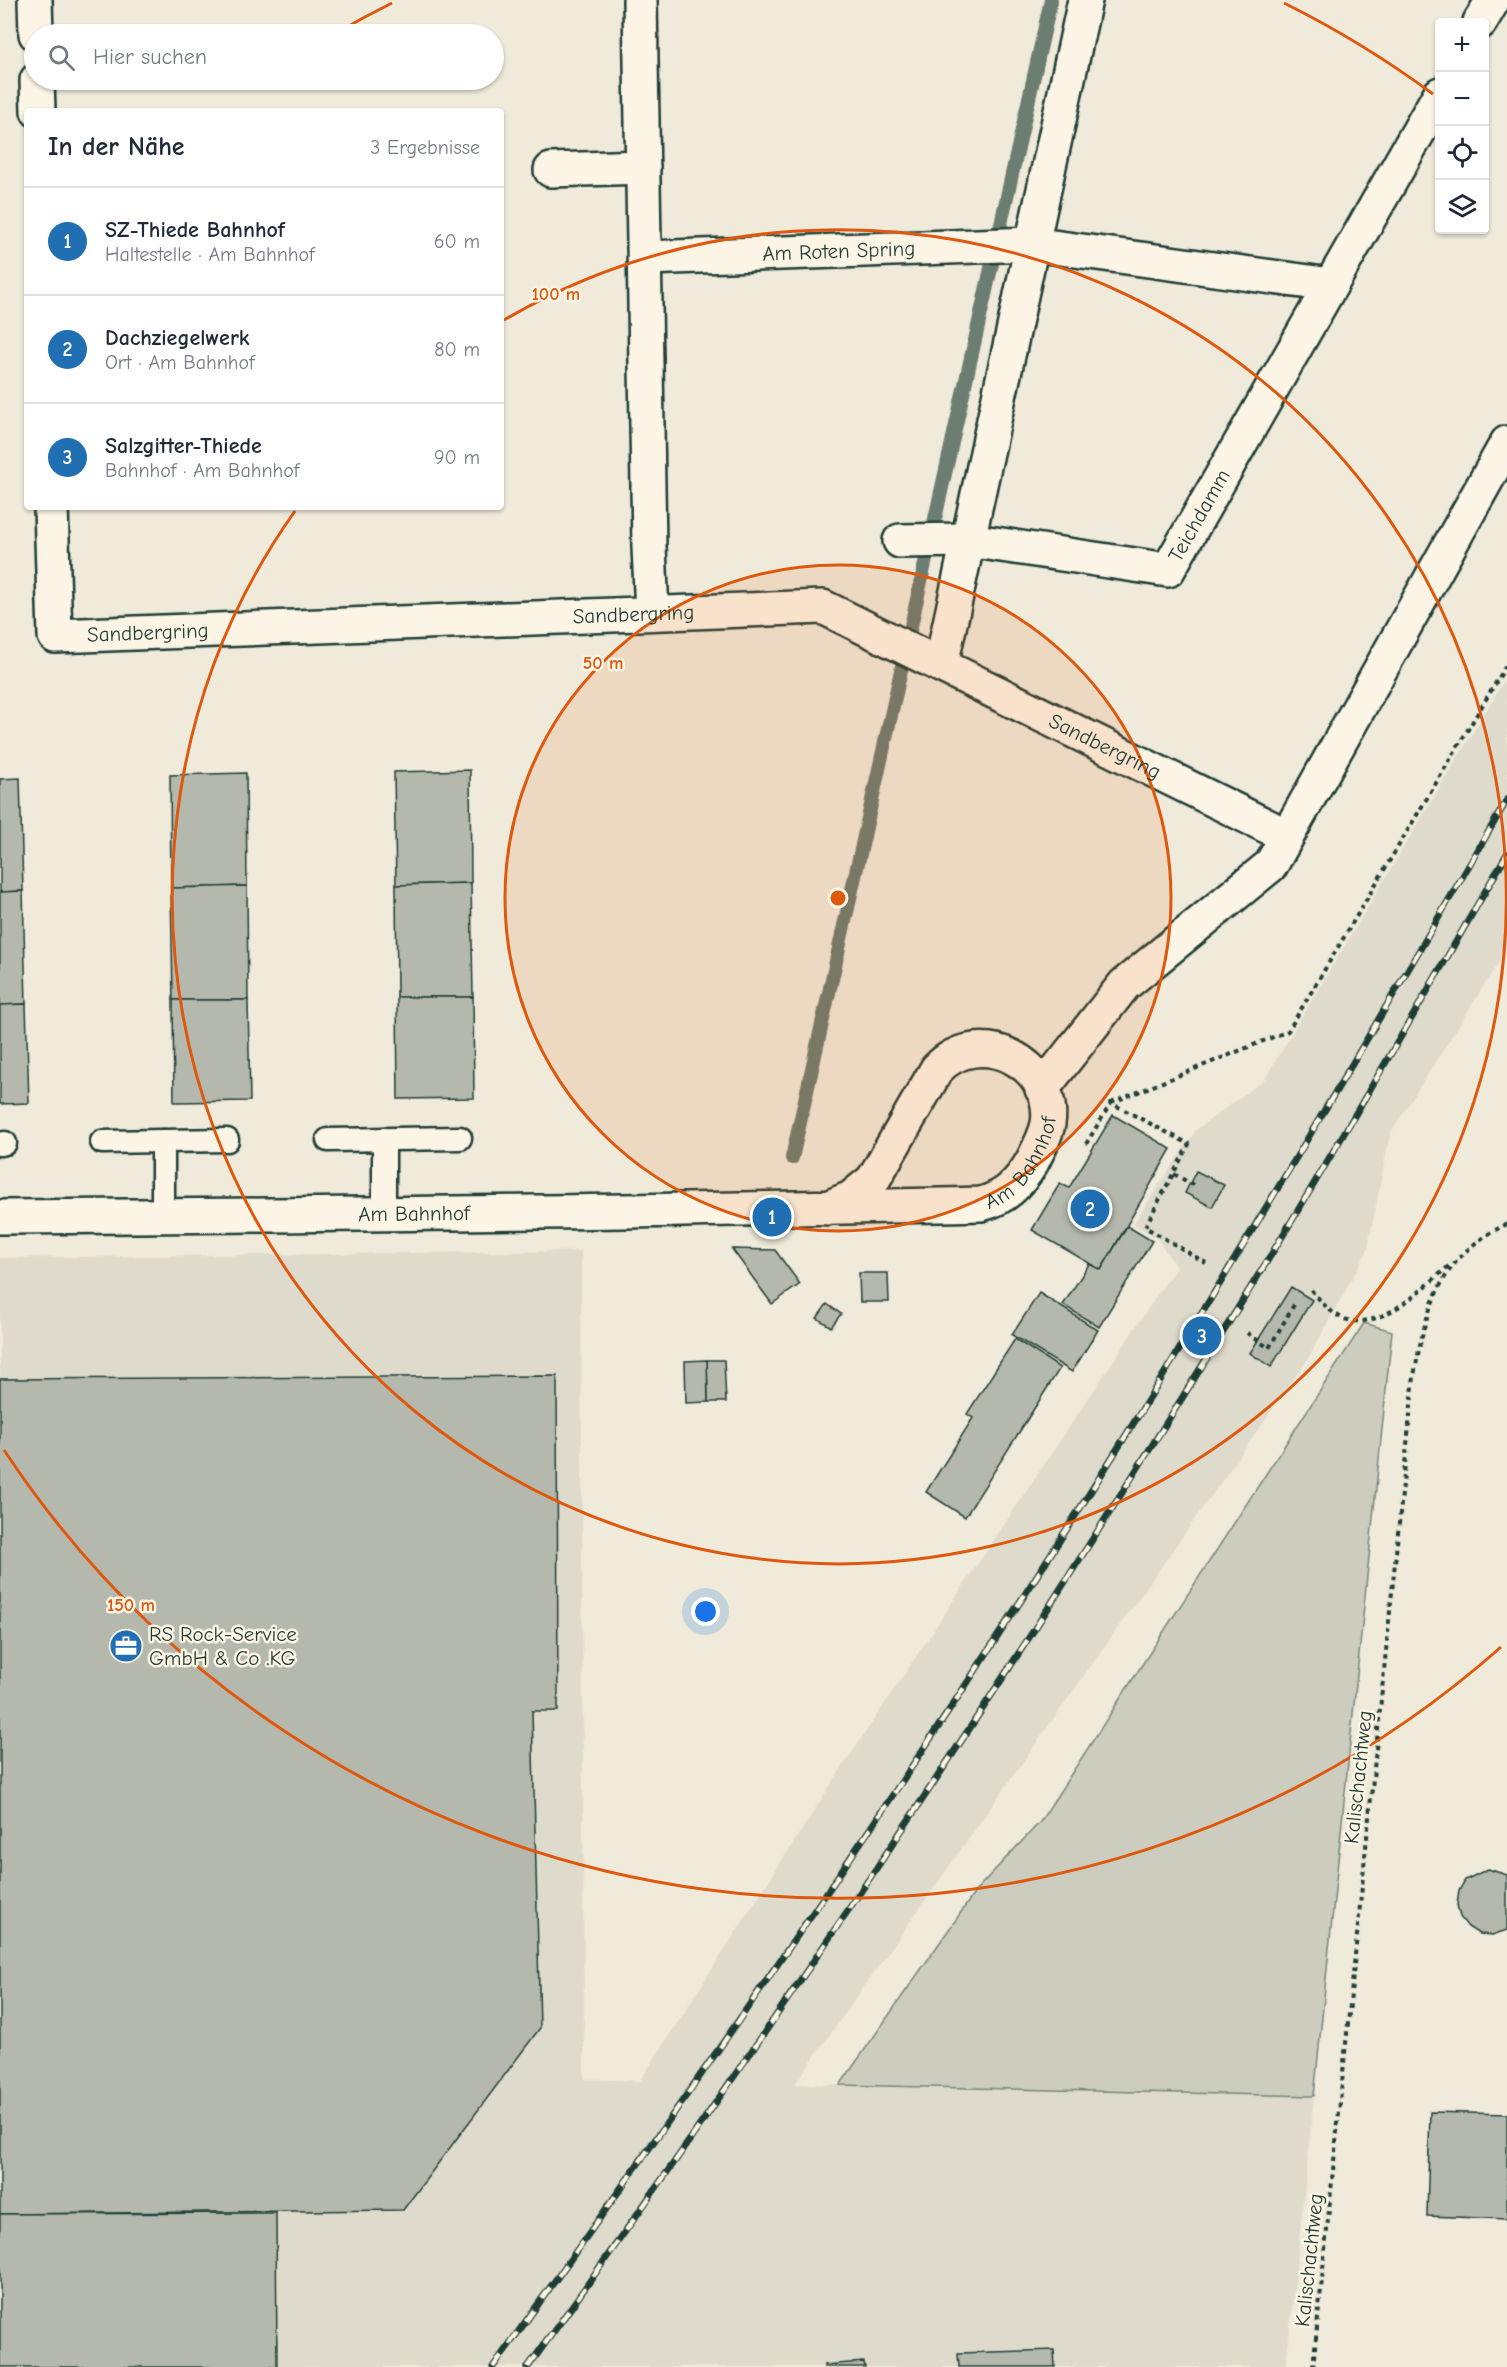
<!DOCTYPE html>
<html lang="de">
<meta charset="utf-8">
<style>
:root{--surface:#fff;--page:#f2f2f3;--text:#1f2937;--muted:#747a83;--line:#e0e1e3;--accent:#1f6fb2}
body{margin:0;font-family:"Comic Neue",sans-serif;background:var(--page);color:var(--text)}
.controls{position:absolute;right:18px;top:18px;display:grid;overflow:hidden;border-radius:6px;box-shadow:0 2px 4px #0004}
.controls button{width:54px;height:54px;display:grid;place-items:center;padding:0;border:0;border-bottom:2px solid var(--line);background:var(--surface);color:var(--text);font:30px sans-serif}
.you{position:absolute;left:706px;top:1612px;width:21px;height:21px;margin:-15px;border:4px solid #fff;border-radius:50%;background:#1a73e8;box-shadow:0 0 0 9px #1a73e833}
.badge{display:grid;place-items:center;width:39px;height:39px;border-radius:50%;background:var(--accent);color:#fff;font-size:20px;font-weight:700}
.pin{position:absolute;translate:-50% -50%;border:3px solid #fff;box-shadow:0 2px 6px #0006}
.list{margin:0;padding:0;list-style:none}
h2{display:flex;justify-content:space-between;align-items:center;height:78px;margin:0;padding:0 24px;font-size:26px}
h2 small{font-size:20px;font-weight:400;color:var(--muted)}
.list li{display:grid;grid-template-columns:39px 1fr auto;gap:18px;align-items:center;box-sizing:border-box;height:108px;padding:0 24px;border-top:2px solid var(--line)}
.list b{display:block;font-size:22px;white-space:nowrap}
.list p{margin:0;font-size:20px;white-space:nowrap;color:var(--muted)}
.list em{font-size:20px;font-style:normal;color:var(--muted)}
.icon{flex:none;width:33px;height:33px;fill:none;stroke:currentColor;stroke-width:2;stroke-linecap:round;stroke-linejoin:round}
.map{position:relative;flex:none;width:1507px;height:2367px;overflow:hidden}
.search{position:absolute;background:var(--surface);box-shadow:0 2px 4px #0004;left:24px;top:24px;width:480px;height:66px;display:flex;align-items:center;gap:15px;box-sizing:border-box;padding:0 21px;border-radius:33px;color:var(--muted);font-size:22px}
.panel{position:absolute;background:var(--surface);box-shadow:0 2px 4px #0004;left:24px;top:108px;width:480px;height:402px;border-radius:6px}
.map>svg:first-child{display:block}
.built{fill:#dedbcc}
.green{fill:#cccdbf;stroke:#76857a;stroke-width:1.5}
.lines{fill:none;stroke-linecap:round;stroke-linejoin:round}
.stream{stroke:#6c7d71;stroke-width:14}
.building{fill:#b5b9ad;stroke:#1f3d34;stroke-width:1.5}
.service-casing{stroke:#1f3d34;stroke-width:27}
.minor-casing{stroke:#1f3d34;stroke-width:38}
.path{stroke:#1f3d34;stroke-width:4;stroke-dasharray:4.5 4.5;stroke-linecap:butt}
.service{stroke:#fcf5e5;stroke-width:22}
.minor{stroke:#fcf5e5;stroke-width:33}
.rail-casing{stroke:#1f3d34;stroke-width:7}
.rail{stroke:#fcf5e5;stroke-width:4.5;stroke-dasharray:14;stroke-linecap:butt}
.ring{fill:none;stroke:#de580e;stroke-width:3}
.labels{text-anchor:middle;stroke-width:5;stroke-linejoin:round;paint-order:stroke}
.street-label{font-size:21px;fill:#1f3d34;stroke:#fcf5e5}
.poi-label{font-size:21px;fill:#1f3d34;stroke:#fcf5e5;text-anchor:start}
.centre{fill:#de580e;stroke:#fcf5e5;stroke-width:3}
.ring-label{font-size:18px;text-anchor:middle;font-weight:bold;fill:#de580e;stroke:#fcf5e5;stroke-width:5;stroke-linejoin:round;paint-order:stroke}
</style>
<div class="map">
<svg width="1507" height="2367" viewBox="0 0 1507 2367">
<rect width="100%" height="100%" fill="#efeada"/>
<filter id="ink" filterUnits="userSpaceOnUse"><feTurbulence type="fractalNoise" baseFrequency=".0167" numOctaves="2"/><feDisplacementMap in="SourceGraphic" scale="12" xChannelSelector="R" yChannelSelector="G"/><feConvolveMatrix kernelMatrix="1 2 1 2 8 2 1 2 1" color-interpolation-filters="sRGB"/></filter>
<g filter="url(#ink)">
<!-- built -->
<polygon class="built" points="1507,676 1507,949 1390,1134 1367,1251 1308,1359 795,2084 1314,2096 1286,2367 0,2367 0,1258 581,1251 584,2079 640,2081 839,1772 1176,1267 1157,1238 1133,1224 1197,1129 1264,1080"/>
<!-- green -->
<polygon class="green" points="1364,1323 1392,1331 1314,2096 840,2085 978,1888 1040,1822"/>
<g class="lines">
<!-- stream -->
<polyline class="stream" points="792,1158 1051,0"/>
</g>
<!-- building -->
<g class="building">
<polygon points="470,770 471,883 396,885 394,772"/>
<polygon points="246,773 247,886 171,888 170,775"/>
<polygon points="20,778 23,891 0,892 0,779"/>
<polygon points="471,883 473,997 397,997 396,885"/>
<polygon points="247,886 248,1000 173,1000 171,888"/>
<polygon points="23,891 26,1004 0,1005 0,892"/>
<polygon points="397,997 473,997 474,1098 398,1099"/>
<polygon points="173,1000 248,1000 250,1101 174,1102"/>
<polygon points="26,1004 29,1103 0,1104 0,1005"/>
<polygon points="1113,1115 1171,1149 1101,1270 1032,1230 1060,1183 1069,1188"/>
<polygon points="1196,1171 1224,1185 1212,1207 1185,1193"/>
<polygon points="1127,1226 1152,1241 1099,1327 1063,1305 1089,1264 1101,1270"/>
<polygon points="732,1249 775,1250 800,1284 772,1304"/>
<polygon points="859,1273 888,1273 889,1302 860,1302"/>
<polygon points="1291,1287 1312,1300 1271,1367 1250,1353"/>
<polygon points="1039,1293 1098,1330 1072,1372 1012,1335"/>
<polygon points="827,1304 841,1314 831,1327 817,1318"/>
<polygon points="1015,1339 1060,1368 965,1517 926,1492 973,1418 967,1414"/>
<polygon points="707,1360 724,1360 726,1402 708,1402"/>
<polygon points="707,1360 708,1402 686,1403 685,1361"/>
<polygon points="557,1376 558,1711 532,1711 540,2028 403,2210 0,2214 0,1379"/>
<polygon points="1488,1869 1507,1875 1507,1930 1492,1935 1479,1934 1468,1927 1460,1917 1457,1905 1459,1891 1465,1880"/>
<polygon points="1430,2112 1507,2114 1507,2219 1427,2216"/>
<polygon points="276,2213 277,2367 0,2367 0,2214"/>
<polygon points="1054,2350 1055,2367 959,2367 958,2353"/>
<polygon points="864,2362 865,2367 824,2367 824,2365"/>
</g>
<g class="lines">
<defs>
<g id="service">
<polyline points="384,1139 384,1214"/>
<polyline points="328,1140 460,1138"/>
<polyline points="163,1141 163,1216"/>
<polyline points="102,1142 227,1140"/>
<polyline points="0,1144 5,1143"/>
</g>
<g id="minor">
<polyline points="35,0 36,34"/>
<polyline points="640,0 649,547 652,613"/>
<polyline points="1480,22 1493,0"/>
<polyline points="37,80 38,111"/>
<polyline points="551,170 643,167"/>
<path id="s1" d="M645,258l386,-14 300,41"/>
<path id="s2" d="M51,507l4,129 768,-29 464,229"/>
<path id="s3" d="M900,541l68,-1 200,30 272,-476"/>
<polyline points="941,665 1085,0"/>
<polyline points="1042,1089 1124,985 1271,865 1507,443"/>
<path id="s4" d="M0,1217c327,-2 654,-5 981,-13 24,-6 38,-20 51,-42 6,-12 13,-24 16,-38 9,-61 -69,-100 -111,-55l-64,111 -22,18 -24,10"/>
</g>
</defs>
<!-- service casing -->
<use href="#service" class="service-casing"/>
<!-- minor casing -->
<use href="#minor" class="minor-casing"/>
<!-- path -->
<g class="path">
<polyline points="1111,1103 1288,1031 1507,664"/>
<polyline points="1086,1144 1111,1103 1189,1144 1145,1227 1206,1263"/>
<polyline points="1174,1174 1193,1185"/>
<path d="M1311,1290c10,11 21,26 37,30 36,9 79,-35 104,-57"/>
<polyline points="1247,1333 1269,1348 1295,1303"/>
<path d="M1313,2367l101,-991c12,-67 25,-120 93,-152"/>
</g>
<!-- service -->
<use href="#service" class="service"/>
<!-- minor -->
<use href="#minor" class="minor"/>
<defs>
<g id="rail">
<path d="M493,2367c181,-251 359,-505 527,-765 170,-263 330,-531 487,-802"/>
<path d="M528,2367c264,-364 514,-739 749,-1122 79,-129 154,-261 230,-391"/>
</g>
</defs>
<!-- rail casing -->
<use href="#rail" class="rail-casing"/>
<!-- rail -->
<use href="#rail" class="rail"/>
</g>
</g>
<!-- distance rings -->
<circle cx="838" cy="898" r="333" fill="#de580e" fill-opacity=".12"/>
<g class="ring">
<circle cx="838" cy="898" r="333"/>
<path d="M504 320A667 667 0 1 1 295 511"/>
<path d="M1501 1647A1000 1000 0 0 1 4 1450M338 32A1000 1000 0 0 1 392 3M1284 3A1000 1000 0 0 1 1433 94"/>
</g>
<!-- icons -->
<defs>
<symbol id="office-disc" viewBox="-11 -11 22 22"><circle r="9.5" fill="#1f6fb2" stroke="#fcf5e5"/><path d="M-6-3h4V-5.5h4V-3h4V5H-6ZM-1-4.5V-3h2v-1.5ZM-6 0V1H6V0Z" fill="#fff"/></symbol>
</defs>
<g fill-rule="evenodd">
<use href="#office-disc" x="107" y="1627" width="38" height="38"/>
</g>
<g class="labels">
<!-- street labels -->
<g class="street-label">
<text dy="7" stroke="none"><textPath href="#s1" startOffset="194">Am Roten Spring</textPath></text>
<text dy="7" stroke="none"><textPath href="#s3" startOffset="333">Teichdamm</textPath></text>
<text dy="7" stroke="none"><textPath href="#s2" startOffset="708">Sandbergring</textPath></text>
<text dy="7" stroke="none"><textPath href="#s2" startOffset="222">Sandbergring</textPath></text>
<text dy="7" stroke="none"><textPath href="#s2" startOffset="1212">Sandbergring</textPath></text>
<text dy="7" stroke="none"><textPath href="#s4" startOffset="1042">Am Bahnhof</textPath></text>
<text dy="7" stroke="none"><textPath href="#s4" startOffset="414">Am Bahnhof</textPath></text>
<text transform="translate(1358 1777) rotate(-84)" y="7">Kalischachtweg</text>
<text transform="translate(1309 2260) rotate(-84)" y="7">Kalischachtweg</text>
</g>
<!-- poi labels -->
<g class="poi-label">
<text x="149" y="1641">RS Rock-Service<tspan x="149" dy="24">GmbH &amp; Co .KG</tspan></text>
</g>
</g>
<circle cx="838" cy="898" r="9" class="centre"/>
<g class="ring-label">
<text x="556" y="300">100 m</text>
<text x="603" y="669">50 m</text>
<text x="131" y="1611">150 m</text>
</g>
</svg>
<div class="controls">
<button>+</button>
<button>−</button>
<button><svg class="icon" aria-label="locate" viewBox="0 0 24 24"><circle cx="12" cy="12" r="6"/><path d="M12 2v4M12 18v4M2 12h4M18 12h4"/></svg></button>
<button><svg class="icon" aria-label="layers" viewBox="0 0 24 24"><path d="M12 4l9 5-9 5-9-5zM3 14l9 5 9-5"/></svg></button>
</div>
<div class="you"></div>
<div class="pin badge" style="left:772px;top:1217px">1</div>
<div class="pin badge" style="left:1090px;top:1209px">2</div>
<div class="pin badge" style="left:1202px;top:1336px">3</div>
<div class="search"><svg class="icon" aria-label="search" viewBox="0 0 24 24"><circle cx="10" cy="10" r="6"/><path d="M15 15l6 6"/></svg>Hier suchen</div>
<section class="panel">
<h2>In der Nähe<small>3 Ergebnisse</small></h2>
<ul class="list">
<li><span class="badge">1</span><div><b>SZ-Thiede Bahnhof</b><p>Haltestelle · Am Bahnhof</p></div><em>60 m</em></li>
<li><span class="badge">2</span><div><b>Dachziegelwerk</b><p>Ort · Am Bahnhof</p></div><em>80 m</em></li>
<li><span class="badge">3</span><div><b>Salzgitter-Thiede</b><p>Bahnhof · Am Bahnhof</p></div><em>90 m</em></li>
</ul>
</section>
</div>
